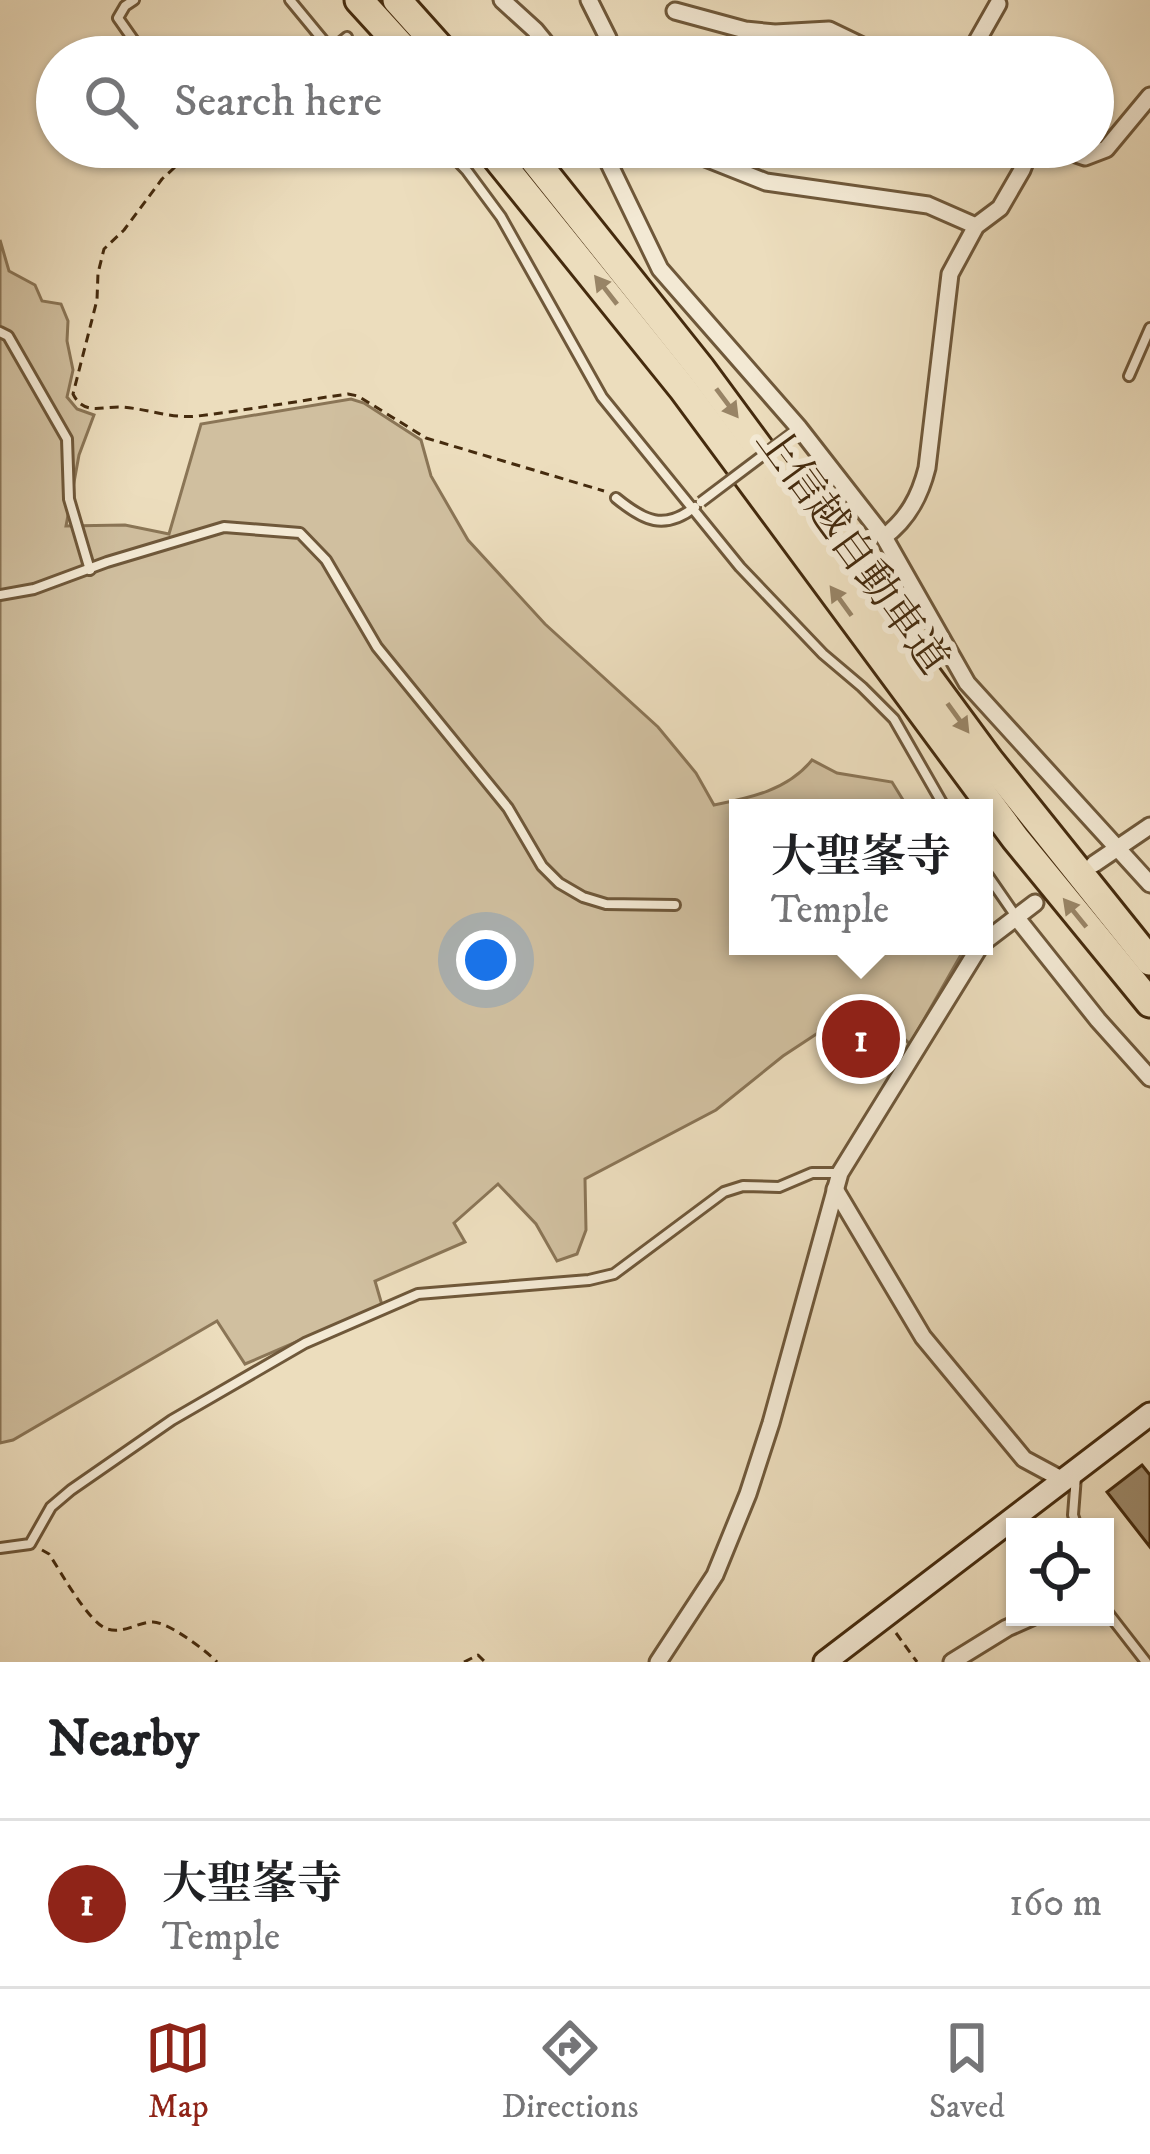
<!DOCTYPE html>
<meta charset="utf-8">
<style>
:root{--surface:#fff;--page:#f2f2f2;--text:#202124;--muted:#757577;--line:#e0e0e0;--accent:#8f2418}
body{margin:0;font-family:"IM FELL DW Pica","Noto Serif JP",serif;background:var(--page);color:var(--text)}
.controls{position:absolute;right:36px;bottom:36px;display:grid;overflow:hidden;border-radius:0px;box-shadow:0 3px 9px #0004}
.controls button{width:108px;height:108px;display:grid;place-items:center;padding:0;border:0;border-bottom:3px solid var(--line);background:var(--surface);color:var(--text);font:60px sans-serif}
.you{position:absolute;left:486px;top:960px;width:42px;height:42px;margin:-30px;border:9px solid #fff;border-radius:50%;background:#1a73e8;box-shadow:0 0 0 18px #1a73e833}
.badge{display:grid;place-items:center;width:78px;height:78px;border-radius:50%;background:var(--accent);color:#fff;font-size:39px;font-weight:700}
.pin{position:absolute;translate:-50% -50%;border:6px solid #fff;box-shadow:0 3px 12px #0006}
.popup{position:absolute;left:729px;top:799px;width:264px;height:156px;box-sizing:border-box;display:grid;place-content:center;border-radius:0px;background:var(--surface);filter:drop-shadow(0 3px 9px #0005);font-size:39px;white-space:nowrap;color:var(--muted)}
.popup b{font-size:45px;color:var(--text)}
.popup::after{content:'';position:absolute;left:50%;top:100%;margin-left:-24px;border:24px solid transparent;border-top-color:var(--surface)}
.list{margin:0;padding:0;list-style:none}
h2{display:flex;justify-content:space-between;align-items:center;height:156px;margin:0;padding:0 48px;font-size:51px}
h2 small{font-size:39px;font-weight:400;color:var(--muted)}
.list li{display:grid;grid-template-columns:78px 1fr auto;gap:36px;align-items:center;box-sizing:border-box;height:168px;padding:0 48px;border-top:3px solid var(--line)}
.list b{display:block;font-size:45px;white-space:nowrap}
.list p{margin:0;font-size:39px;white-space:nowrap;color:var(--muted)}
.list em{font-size:39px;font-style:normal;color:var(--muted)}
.icon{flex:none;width:66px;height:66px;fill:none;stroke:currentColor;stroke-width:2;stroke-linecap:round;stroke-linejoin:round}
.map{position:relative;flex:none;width:1150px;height:1662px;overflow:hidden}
.search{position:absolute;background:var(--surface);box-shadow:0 3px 9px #0004;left:36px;right:36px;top:36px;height:132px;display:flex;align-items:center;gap:30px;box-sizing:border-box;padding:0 42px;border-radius:66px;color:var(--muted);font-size:45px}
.sheet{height:324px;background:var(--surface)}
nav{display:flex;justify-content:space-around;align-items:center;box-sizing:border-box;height:168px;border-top:3px solid var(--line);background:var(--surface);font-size:33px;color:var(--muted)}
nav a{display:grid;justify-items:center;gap:6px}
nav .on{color:var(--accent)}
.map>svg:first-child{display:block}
.green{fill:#d0bf9f;stroke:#8a7556;stroke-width:3}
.building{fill:#9c8869;stroke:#452b0e;stroke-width:3}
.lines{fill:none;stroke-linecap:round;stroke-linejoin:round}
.service-casing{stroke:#6f583a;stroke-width:14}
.minor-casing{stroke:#6f583a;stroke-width:21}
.secondary-casing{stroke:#452b0e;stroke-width:27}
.motorway-casing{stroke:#452b0e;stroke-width:33}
.path{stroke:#452b0e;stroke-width:3;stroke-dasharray:9 6;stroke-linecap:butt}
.service{stroke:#f3e9d4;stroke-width:8}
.minor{stroke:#f3e9d4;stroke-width:15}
.secondary{stroke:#f3e9d4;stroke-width:21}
.motorway{stroke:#ecddbd;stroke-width:27}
.service-bridge-casing{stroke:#6f583a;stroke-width:14;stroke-linecap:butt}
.service-bridge{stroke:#f3e9d4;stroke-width:8}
.oneway{fill:#988466}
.labels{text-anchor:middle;stroke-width:12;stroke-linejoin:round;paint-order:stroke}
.street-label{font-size:42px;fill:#452b0e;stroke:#f3e9d4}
</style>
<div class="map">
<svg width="1150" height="1662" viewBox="0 0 1150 1662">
<rect width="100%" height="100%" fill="#ecddbd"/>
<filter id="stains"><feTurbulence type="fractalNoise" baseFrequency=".00167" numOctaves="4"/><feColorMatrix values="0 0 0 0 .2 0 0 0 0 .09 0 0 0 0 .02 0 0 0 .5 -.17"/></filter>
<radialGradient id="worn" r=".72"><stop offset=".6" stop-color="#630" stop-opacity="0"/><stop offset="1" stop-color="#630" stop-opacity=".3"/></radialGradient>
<!-- green -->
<path class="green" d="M0,240l9,31 26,14 7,16 19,3 7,17 -1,20 6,29 -6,27 10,12 17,6 -15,40 -13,71 59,-1 44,9 32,-110 150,-25 13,4 57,37 10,36 37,64 77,84 113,103 38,46 18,32c36,-7 74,-15 98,-45l25,13 55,9 16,26h-170v138h228l-56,98 -45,-42 -82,54 -67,54 -131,69 1,51 -9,24 -20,7 -21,-37 -38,-40 -44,39 11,19 -90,39 7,24 -137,59 -28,-43 -204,119 -13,3z"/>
<!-- building -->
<g class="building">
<polygon points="861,1014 885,1041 860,1064 836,1037"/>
<polygon points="1142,1465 1150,1475 1150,1547 1107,1492"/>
</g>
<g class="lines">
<defs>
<g id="service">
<polyline points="134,0 125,6 118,18 139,48 150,57"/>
<polyline points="290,0 337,57"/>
<polyline points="330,51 347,37"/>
<polyline points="444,147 467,171 501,217 602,397 740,567 823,654 862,687 894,719 945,808"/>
<polyline points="0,332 8,336 67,439 69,499 90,570"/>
<polyline points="1129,376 1150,328"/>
<path d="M616,498c28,23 48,33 79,9"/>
<polyline points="0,595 34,589 107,562 224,527 300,533 326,560 377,647 508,808 542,866 559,883 583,897 606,904 675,905"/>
<polyline points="984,870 1015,915"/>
<polyline points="1076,1476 1073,1515 1077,1527"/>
<polyline points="0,1548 30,1544 51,1507 71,1490 172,1420 305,1343 418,1294 589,1280 614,1274 724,1192 743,1186 779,1187 812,1173 839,1173"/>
<polyline points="1105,1576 1105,1579"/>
<polyline points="1105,1603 1108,1613 1146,1662"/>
</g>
<g id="minor">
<polyline points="502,0 535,30 557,57"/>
<polyline points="589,0 608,38 605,57"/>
<polyline points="675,11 745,30 775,33 829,30 885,57"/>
<polyline points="968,57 998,4"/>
<polyline points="601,147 660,269 799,428 884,537 967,683 1150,884"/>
<polyline points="662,147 703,157 766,182 928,205 976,226"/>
<polyline points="1056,147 1085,157 1106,149 1150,96"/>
<path d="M884,537c24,-18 36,-41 43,-69l23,-194 26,-48 24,-18 22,-38 9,-23"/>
<polyline points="1094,864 1150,826"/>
<polyline points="1016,917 1098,1020 1150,1078"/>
<polyline points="984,942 1035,903"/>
<polyline points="835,1189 923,1337 1024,1459 1063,1480"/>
<polyline points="658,1662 715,1575 748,1494 771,1423 840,1173 980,946"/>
<polyline points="952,1662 1007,1628 1032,1617"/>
</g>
<polyline id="secondary" points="825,1662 1150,1414"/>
<g id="motorway">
<polyline points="359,0 411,57"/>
<polyline points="397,0 448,57"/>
<polyline points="488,147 683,389 1015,838 1150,1003"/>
<polyline points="524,147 701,369 989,760 1150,961"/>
</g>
</defs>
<!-- service casing -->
<use href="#service" class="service-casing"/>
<!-- minor casing -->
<use href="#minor" class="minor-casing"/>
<!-- secondary casing -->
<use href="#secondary" class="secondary-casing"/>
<!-- motorway casing -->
<use href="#motorway" class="motorway-casing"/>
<!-- path -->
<g class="path">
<path d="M197,147l-35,32 -38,51 -20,19 -6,24 -1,27 -24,94c11,22 29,12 49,13 26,2 50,12 76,9 50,-6 100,-15 150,-22l10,2 68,42 178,53"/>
<path d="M42,1550l7,4c12,18 39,68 58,75 17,5 31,-7 46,-7 15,0 54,29 64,40"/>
<polyline points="896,1633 917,1662"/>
<polyline points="464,1662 478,1655 485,1662"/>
</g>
<!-- service -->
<use href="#service" class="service"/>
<!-- minor -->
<use href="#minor" class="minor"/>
<!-- secondary -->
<use href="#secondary" class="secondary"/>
<!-- motorway -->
<use href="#motorway" class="motorway"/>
<defs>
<polyline id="service-bridge" points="701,502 791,434"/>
</defs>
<!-- service-bridge casing -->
<use href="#service-bridge" class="service-bridge-casing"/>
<!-- service-bridge -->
<use href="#service-bridge" class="service-bridge"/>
</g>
<!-- one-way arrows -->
<defs><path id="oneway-solid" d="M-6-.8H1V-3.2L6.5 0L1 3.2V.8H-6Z" transform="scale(3)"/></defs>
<g class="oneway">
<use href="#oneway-solid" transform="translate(606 290) rotate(-128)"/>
<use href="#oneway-solid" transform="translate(727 403) rotate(53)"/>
<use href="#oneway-solid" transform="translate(841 601) rotate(-126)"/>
<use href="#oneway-solid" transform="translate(958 718) rotate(54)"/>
<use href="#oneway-solid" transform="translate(1075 913) rotate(-129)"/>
</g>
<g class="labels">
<!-- street labels -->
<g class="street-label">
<text transform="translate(854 549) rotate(54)" y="15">上信越自動車道</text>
</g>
</g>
<rect width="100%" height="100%" filter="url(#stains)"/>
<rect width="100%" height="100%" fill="url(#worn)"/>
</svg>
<div class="controls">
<button><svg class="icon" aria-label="locate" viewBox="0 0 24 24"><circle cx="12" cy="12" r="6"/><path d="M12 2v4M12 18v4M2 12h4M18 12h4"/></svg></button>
</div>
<div class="you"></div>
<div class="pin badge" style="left:861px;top:1039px">1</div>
<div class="popup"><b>大聖峯寺</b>Temple</div>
<div class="search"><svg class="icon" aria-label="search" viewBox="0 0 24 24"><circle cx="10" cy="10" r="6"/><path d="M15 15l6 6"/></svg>Search here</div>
</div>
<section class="sheet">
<h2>Nearby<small></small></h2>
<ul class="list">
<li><span class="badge">1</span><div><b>大聖峯寺</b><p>Temple</p></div><em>160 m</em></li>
</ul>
</section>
<nav>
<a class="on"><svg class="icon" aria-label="map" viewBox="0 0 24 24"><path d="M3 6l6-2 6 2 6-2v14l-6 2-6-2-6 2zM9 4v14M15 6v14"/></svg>Map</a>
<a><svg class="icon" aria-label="directions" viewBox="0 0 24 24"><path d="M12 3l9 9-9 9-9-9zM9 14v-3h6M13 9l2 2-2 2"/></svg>Directions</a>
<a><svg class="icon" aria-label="saved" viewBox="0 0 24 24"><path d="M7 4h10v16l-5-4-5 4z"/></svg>Saved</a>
</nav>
